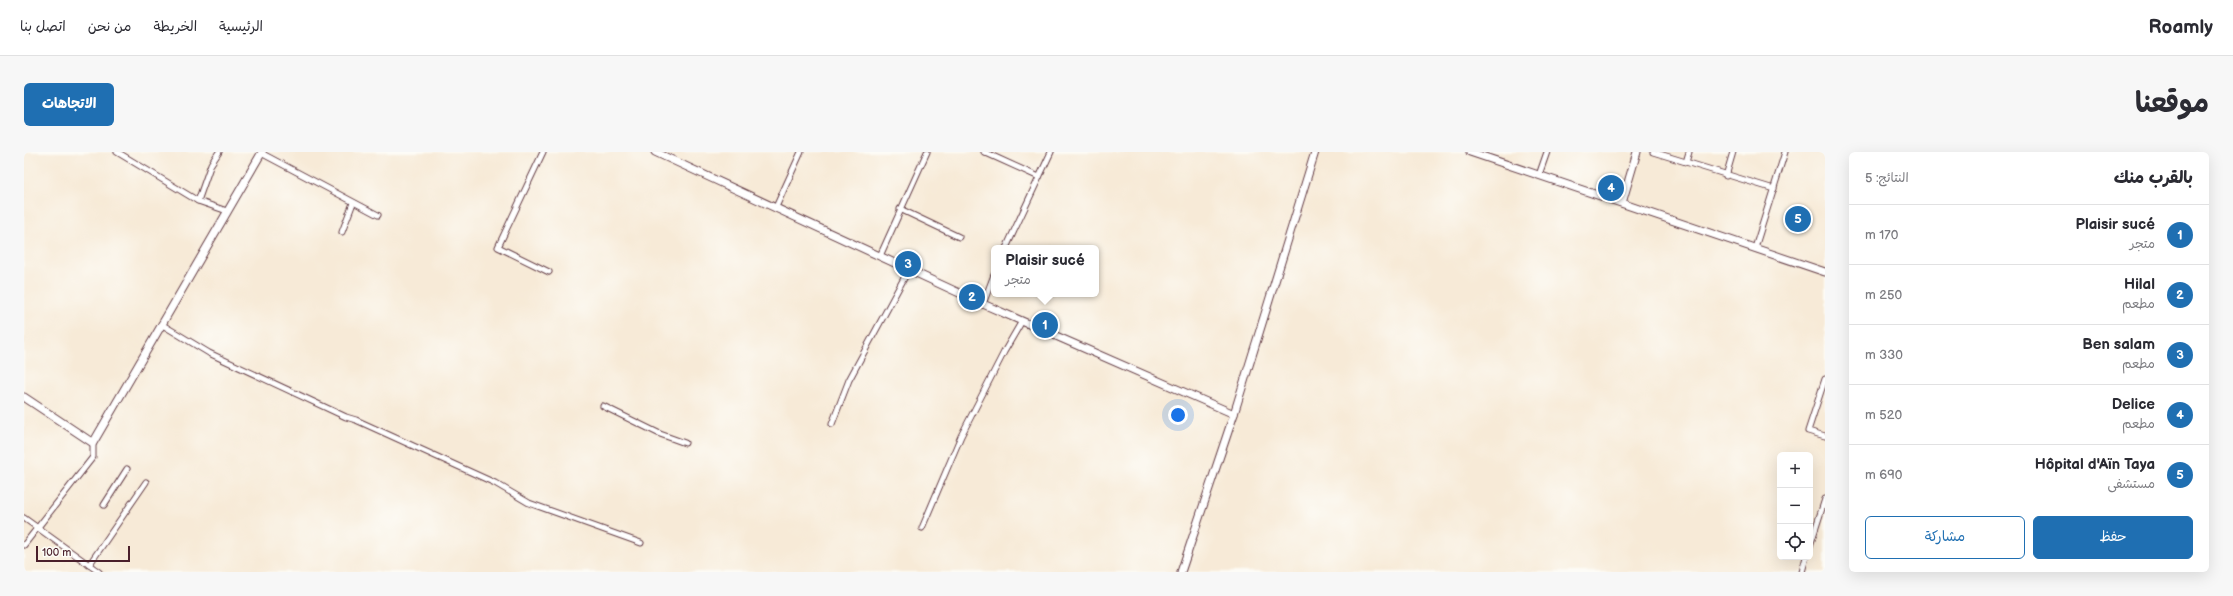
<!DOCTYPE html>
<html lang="ar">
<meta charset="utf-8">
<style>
:root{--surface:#fff;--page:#f7f7f7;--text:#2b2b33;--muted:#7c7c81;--line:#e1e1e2;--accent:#1f6fb2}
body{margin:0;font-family:"Balsamiq Sans","Playpen Sans Arabic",sans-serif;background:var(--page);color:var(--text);direction:rtl}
.controls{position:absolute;right:12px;bottom:12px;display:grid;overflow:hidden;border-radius:6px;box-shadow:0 4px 16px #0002}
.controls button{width:36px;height:36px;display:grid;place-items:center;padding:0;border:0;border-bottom:1px solid var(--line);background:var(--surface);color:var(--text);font:20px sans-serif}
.scale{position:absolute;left:12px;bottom:10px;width:94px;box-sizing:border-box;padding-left:4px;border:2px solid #4a1f2b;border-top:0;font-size:11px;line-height:14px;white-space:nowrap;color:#4a1f2b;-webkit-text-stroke:3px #fdfcf7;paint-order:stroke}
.you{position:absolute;left:1154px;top:263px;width:14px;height:14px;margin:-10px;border:3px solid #fff;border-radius:50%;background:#1a73e8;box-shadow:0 0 0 6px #1a73e833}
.badge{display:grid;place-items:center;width:26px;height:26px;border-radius:50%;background:var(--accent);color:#fff;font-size:13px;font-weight:700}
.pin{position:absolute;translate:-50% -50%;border:2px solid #fff;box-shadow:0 1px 4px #0006}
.popup{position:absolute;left:967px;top:93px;width:108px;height:52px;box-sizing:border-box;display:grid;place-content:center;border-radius:6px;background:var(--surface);filter:drop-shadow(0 1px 3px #0005);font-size:13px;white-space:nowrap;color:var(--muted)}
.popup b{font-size:15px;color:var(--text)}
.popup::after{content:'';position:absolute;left:50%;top:100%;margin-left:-8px;border:8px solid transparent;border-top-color:var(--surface)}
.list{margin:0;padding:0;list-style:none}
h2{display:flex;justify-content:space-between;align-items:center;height:52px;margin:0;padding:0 16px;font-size:17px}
h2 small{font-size:13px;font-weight:400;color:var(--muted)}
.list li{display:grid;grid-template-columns:26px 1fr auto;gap:12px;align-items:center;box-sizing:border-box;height:60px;padding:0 16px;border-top:1px solid var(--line)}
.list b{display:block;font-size:15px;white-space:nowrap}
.list p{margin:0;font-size:13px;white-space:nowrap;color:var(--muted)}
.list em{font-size:13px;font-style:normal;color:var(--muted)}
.actions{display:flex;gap:8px;padding:12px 16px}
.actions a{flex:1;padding:9px 0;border:1px solid var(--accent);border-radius:6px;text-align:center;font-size:14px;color:var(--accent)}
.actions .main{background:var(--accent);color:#fff}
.icon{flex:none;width:22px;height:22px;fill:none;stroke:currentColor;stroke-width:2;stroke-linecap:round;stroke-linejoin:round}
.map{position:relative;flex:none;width:1801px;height:420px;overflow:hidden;direction:ltr;border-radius:6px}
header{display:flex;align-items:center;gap:24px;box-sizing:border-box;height:56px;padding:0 20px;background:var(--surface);border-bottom:1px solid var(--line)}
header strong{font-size:19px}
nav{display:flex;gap:22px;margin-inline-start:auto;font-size:14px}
.intro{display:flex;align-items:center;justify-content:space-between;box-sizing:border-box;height:96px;padding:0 24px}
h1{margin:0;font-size:28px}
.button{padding:10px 18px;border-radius:6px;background:var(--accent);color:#fff;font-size:14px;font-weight:700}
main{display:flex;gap:24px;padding:0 24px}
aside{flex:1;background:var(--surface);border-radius:6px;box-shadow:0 4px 16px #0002}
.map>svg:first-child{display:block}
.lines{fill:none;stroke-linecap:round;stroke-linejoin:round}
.street-casing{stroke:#643d45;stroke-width:7}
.secondary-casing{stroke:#643d45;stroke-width:9}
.street{stroke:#fff;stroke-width:5}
.secondary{stroke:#fff;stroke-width:7}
</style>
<header>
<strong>Roamly</strong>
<nav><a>الرئيسية</a><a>الخريطة</a><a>من نحن</a><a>اتصل بنا</a></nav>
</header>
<div class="intro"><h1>موقعنا</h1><a class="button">الاتجاهات</a></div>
<main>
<aside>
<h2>بالقرب منك<small>النتائج: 5</small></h2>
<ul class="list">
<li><span class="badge">1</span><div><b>Plaisir sucé</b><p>متجر</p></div><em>170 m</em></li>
<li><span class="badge">2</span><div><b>Hilal</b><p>مطعم</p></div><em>250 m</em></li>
<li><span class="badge">3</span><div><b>Ben salam</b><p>مطعم</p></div><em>330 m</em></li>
<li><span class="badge">4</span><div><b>Delice</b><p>مطعم</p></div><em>520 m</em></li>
<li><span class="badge">5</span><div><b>Hôpital d'Aïn Taya</b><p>مستشفى</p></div><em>690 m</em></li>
</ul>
<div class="actions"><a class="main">حفظ</a><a>مشاركة</a></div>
</aside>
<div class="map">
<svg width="1801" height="420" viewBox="0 0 1801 420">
<rect width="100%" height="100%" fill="#fdfcf7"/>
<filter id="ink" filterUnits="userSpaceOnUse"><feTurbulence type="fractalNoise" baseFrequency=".025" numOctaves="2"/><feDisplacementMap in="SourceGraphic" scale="8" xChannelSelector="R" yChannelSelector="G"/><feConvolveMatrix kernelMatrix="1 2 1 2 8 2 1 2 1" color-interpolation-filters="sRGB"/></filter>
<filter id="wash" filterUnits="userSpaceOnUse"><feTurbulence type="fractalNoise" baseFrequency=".012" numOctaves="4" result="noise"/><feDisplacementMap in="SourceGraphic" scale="16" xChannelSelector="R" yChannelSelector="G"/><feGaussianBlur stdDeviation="0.9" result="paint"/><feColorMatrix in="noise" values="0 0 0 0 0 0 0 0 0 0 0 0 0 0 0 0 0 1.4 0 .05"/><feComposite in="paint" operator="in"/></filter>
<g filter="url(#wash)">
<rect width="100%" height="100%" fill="#f7ead7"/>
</g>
<g filter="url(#ink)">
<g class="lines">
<defs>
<g id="street">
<polyline points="93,0 174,49 203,59"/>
<polyline points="519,0 474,95 525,120"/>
<polyline points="960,0 1015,25"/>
<polyline points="1629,0 1750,37"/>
<polyline points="237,1 354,63"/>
<polyline points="1662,10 1665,0"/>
<polyline points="1515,23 1523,0"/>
<polyline points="1702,24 1709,0"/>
<polyline points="174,49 187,12 195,0"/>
<polyline points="752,55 777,0"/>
<polyline points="876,57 935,85"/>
<polyline points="318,80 329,51"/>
<polyline points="982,96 1027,0"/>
<polyline points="1731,96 1761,0"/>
<polyline points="856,104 903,0"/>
<polyline points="959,152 970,123"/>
<polyline points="137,172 185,201 322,265 332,268 471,331 505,351 617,391"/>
<polyline points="1801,227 1784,279 1801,284"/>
<polyline points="579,254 636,282 661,291"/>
<polyline points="808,272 825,228 885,117"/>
<polyline points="80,353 103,317"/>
<polyline points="0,366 75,420"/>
<polyline points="898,376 937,284 980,200 998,169"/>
<polyline points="0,393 69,305 69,291"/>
<polyline points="1786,394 1801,347"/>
<polyline points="65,413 122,330"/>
<polyline points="1778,420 1782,405"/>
</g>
<g id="secondary">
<polyline points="631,0 959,152 1210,262"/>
<polyline points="1446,0 1801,120"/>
<polyline points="1598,51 1613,0"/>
<polyline points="0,245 69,291 238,0"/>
<polyline points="1157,420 1210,262 1291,0"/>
</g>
</defs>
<!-- street casing -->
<use href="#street" class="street-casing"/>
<!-- secondary casing -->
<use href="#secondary" class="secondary-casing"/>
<!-- street -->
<use href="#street" class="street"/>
<!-- secondary -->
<use href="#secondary" class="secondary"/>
</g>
</g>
</svg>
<div class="controls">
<button>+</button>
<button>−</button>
<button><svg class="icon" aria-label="locate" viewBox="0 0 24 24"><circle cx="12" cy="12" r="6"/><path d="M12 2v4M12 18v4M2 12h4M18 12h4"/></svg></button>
</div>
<div class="scale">100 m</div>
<div class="you"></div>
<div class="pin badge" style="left:1021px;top:173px">1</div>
<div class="popup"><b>Plaisir sucé</b>متجر</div>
<div class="pin badge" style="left:948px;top:145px">2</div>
<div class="pin badge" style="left:884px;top:112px">3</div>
<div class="pin badge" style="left:1587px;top:36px">4</div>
<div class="pin badge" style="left:1774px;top:67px">5</div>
</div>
</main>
